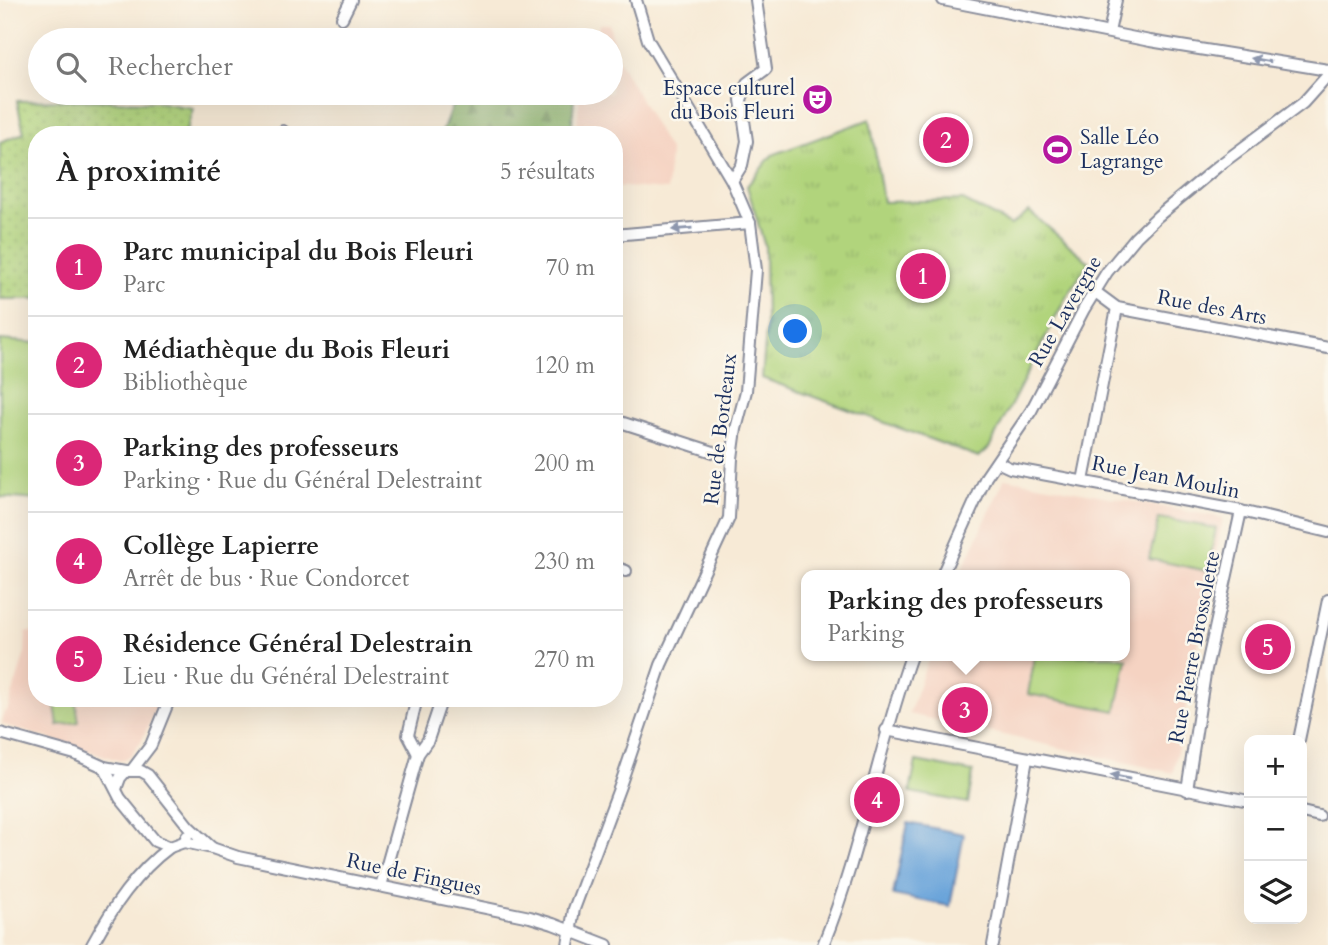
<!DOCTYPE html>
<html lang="fr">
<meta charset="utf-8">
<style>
:root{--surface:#fff;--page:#f6f6f6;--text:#222;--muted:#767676;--line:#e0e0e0;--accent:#db2777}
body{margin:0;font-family:Cardo,serif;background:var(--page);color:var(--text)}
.controls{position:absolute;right:21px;bottom:21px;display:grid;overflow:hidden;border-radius:14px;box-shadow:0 7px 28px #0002}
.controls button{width:63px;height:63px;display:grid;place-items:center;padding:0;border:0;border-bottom:2px solid var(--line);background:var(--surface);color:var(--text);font:35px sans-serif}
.you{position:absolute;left:796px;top:332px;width:24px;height:24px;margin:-18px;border:5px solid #fff;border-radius:50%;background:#1a73e8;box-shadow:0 0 0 10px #1a73e833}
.badge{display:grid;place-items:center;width:46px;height:46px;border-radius:50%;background:var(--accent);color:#fff;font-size:23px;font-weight:700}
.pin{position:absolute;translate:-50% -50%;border:4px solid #fff;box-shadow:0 2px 7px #0006}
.popup{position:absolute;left:801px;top:570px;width:329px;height:91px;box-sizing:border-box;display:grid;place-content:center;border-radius:14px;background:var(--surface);filter:drop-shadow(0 2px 5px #0005);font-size:23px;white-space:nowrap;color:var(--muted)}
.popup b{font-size:26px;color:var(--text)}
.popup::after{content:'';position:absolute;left:50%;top:100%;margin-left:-14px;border:14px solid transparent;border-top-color:var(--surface)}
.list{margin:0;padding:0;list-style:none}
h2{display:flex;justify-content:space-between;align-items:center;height:91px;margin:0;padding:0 28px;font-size:30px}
h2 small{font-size:23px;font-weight:400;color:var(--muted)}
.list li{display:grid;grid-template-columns:46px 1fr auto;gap:21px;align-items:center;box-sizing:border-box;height:98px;padding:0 28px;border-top:2px solid var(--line)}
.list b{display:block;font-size:26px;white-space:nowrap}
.list p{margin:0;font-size:23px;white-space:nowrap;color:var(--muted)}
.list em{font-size:23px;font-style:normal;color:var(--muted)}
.icon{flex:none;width:38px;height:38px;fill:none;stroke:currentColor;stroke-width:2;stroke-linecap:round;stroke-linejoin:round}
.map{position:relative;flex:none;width:1328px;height:945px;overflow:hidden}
.search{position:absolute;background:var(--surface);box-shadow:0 7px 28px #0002;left:28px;top:28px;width:595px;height:77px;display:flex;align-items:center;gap:18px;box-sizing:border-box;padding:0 24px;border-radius:38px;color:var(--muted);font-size:26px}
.panel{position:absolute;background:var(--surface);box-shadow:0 7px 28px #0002;left:28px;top:126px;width:595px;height:581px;border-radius:28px}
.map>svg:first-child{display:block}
.built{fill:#f5d3c2}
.grass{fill:url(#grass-dots);stroke:#66826d;stroke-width:2}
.forest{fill:url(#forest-firs);stroke:#547265;stroke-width:2}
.park{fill:url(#park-tufts);stroke:#66826d;stroke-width:2}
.pitch{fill:#b1d47c;stroke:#66826d;stroke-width:2}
.water{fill:#6ba4da;stroke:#436a9c;stroke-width:2}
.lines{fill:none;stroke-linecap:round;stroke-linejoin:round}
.street-casing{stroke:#898c9a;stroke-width:14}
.street{stroke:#fff;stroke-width:10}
.oneway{fill:#8d97ae}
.labels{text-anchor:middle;stroke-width:5;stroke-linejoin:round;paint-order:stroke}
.poi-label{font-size:21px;fill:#1b2f5e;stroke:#fbf7ec;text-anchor:end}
.street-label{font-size:21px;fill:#1b2f5e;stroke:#fbf7ec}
</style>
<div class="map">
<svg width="1328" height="945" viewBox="0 0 1328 945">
<defs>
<pattern id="grass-dots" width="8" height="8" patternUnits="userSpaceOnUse" patternTransform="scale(1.75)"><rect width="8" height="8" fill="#b1d47c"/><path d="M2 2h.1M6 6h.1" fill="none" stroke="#98b66e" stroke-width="1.8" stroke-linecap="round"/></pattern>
<pattern id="forest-firs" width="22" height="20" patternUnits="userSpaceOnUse" patternTransform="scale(1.75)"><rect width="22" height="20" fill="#8cb66c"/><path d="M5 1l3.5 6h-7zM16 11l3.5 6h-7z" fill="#72945c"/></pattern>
<pattern id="park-tufts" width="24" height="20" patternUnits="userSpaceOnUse" patternTransform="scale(1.75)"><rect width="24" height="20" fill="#b1d47c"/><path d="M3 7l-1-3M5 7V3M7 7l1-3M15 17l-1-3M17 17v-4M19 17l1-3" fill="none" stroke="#98b66e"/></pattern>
</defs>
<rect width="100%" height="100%" fill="#fbf7ec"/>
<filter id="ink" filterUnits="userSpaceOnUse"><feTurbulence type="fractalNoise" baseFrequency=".0143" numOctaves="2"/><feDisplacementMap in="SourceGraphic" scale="14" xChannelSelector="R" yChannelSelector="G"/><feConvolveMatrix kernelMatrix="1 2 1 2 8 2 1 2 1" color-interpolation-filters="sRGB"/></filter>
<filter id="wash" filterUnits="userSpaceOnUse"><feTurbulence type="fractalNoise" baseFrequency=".00686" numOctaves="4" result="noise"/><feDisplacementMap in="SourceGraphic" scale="28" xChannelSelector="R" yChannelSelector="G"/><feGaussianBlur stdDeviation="1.57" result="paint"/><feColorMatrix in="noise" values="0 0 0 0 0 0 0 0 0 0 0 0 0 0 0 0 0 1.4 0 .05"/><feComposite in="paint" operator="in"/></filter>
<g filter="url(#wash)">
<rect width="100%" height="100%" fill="#f7ead6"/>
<!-- built -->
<g class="built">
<polygon points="600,24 609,24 618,59 670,152 667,190 614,186 614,135 576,135 580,93 611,93 611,40 593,40"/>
<polygon points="1005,478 1223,518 1173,773 909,714 929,656 1124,656 1124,575 960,575"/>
<polygon points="26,632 37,632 37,698 161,698 141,742 131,755 121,761 2,724 4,711 7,712 25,653"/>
</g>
<!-- grass -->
<polygon class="grass" points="67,100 156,102 193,108 185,135 37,135 37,299 0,299 0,142 24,133 17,101"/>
<!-- forest -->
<polygon class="forest" points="457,93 522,93 543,98 544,93 565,93 564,98 574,99 571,135 441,135"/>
<!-- park -->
<polygon class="park" points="870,119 883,202 963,200 1011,225 1029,211 1089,262 1065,299 989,448 979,457 762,378 766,330 765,247 747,186 772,155"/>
<!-- pitch -->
<g class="pitch">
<polygon points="0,340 37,343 37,500 0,497"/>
<polygon points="1159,518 1216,528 1208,571 1149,559"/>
<polygon points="1035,656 1111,656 1127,659 1116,711 1028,694"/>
<polygon points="54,698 75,698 79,722 58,725"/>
<polygon points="916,761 973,772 968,803 910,792"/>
</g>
<!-- water -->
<polygon class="water" points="908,823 964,834 950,906 893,895"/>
</g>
<g filter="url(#ink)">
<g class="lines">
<defs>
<g id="street">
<polyline points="943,0 1150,41 1328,70"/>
<polyline points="342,18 351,0"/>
<polyline points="1109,32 1116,0"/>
<polyline points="283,135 283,131"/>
<polyline points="732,181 742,165 747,141 741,100 747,83 766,69 756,0"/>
<polyline points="614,235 750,223"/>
<polyline points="1094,291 1117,308 1328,348"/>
<polyline points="614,420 732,458"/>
<polyline points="997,462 1010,468 1241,511 1328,532"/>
<polyline points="1083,481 1117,308"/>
<polyline points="614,567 626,571"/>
<polyline points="942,575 986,477 1031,411 1084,309 1107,272 1136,237 1158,216 1217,167 1303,103 1328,75"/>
<polyline points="417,698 408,735 418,754"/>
<polyline points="886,730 1249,801"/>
<polyline points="0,733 75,754 104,767 126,771"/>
<polyline points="1299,740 1328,600"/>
<polyline points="104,767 120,798 155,841 170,847 184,842 187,836"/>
<polyline points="132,770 151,745 170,698"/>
<polyline points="116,789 120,778 126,771 141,771 148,775 189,827 212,848"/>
<polyline points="1187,790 1205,674 1241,511"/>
<polyline points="1302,812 1319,816"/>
<polyline points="184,842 212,848 238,857 530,917 553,924 607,945"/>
<polyline points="381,886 418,754 428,740 442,698"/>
<path d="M92,945c20,-37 44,-73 78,-98"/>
<polyline points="568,945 574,909 620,786 661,665 729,518 732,458 736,429 746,391 756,270 750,223 732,181 648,40 636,0"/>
<path d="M823,945c38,-93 54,-194 88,-289"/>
<polyline points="993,945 1027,759"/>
</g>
</defs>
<!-- street casing -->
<use href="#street" class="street-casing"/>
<!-- street -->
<use href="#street" class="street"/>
</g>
<!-- one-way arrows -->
<defs><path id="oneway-solid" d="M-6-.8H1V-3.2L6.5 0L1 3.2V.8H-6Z" transform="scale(1.75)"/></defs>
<g class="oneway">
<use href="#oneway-solid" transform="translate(1261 60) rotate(-170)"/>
<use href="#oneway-solid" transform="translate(682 229) rotate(175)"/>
<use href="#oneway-solid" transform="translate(1120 777) rotate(-169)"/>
</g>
</g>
<!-- icons -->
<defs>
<symbol id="theatre-disc" viewBox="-11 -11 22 22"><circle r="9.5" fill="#b5179e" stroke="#fbf7ec"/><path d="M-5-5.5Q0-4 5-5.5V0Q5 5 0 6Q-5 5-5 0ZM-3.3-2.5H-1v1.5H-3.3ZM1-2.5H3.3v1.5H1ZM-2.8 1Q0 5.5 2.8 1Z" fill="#fff"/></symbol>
<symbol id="stadium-disc" viewBox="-11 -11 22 22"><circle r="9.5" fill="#b5179e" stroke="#fbf7ec"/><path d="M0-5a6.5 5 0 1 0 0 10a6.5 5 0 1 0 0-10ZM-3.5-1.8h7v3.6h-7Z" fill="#fff"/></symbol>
</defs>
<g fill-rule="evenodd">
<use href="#theatre-disc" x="800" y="82" width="35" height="35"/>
<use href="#stadium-disc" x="1040" y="132" width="35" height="35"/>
</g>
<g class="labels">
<!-- poi labels -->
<g class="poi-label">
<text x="795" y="95">Espace culturel<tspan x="795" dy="24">du Bois Fleuri</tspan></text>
<text x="1080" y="144" text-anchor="start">Salle Léo<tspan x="1080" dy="24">Lagrange</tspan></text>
</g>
<!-- street labels -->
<g class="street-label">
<text transform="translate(1212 307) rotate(11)" y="7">Rue des Arts</text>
<text transform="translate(1065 311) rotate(-60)" y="7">Rue Lavergne</text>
<text transform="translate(720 429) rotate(-83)" y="7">Rue de Bordeaux</text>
<text transform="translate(1166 477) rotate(11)" y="7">Rue Jean Moulin</text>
<text transform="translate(1194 647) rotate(-79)" y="7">Rue Pierre Brossolette</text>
<text transform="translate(414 874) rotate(12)" y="7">Rue de Fingues</text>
</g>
</g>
</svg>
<div class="controls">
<button>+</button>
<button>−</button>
<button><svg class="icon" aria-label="layers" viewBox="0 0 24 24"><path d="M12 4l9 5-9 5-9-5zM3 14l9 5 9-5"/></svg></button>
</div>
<div class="you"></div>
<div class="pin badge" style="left:923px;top:276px">1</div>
<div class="pin badge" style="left:946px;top:140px">2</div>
<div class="pin badge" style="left:965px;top:710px">3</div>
<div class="popup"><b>Parking des professeurs</b>Parking</div>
<div class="pin badge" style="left:877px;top:800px">4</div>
<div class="pin badge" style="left:1268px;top:647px">5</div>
<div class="search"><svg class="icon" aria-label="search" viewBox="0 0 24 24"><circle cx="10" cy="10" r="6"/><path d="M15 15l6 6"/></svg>Rechercher</div>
<section class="panel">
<h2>À proximité<small>5 résultats</small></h2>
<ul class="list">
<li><span class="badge">1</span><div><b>Parc municipal du Bois Fleuri</b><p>Parc</p></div><em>70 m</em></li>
<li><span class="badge">2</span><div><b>Médiathèque du Bois Fleuri</b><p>Bibliothèque</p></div><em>120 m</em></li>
<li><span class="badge">3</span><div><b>Parking des professeurs</b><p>Parking · Rue du Général Delestraint</p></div><em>200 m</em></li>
<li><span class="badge">4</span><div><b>Collège Lapierre</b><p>Arrêt de bus · Rue Condorcet</p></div><em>230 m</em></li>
<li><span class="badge">5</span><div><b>Résidence Général Delestrain</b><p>Lieu · Rue du Général Delestraint</p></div><em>270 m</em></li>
</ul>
</section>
</div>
